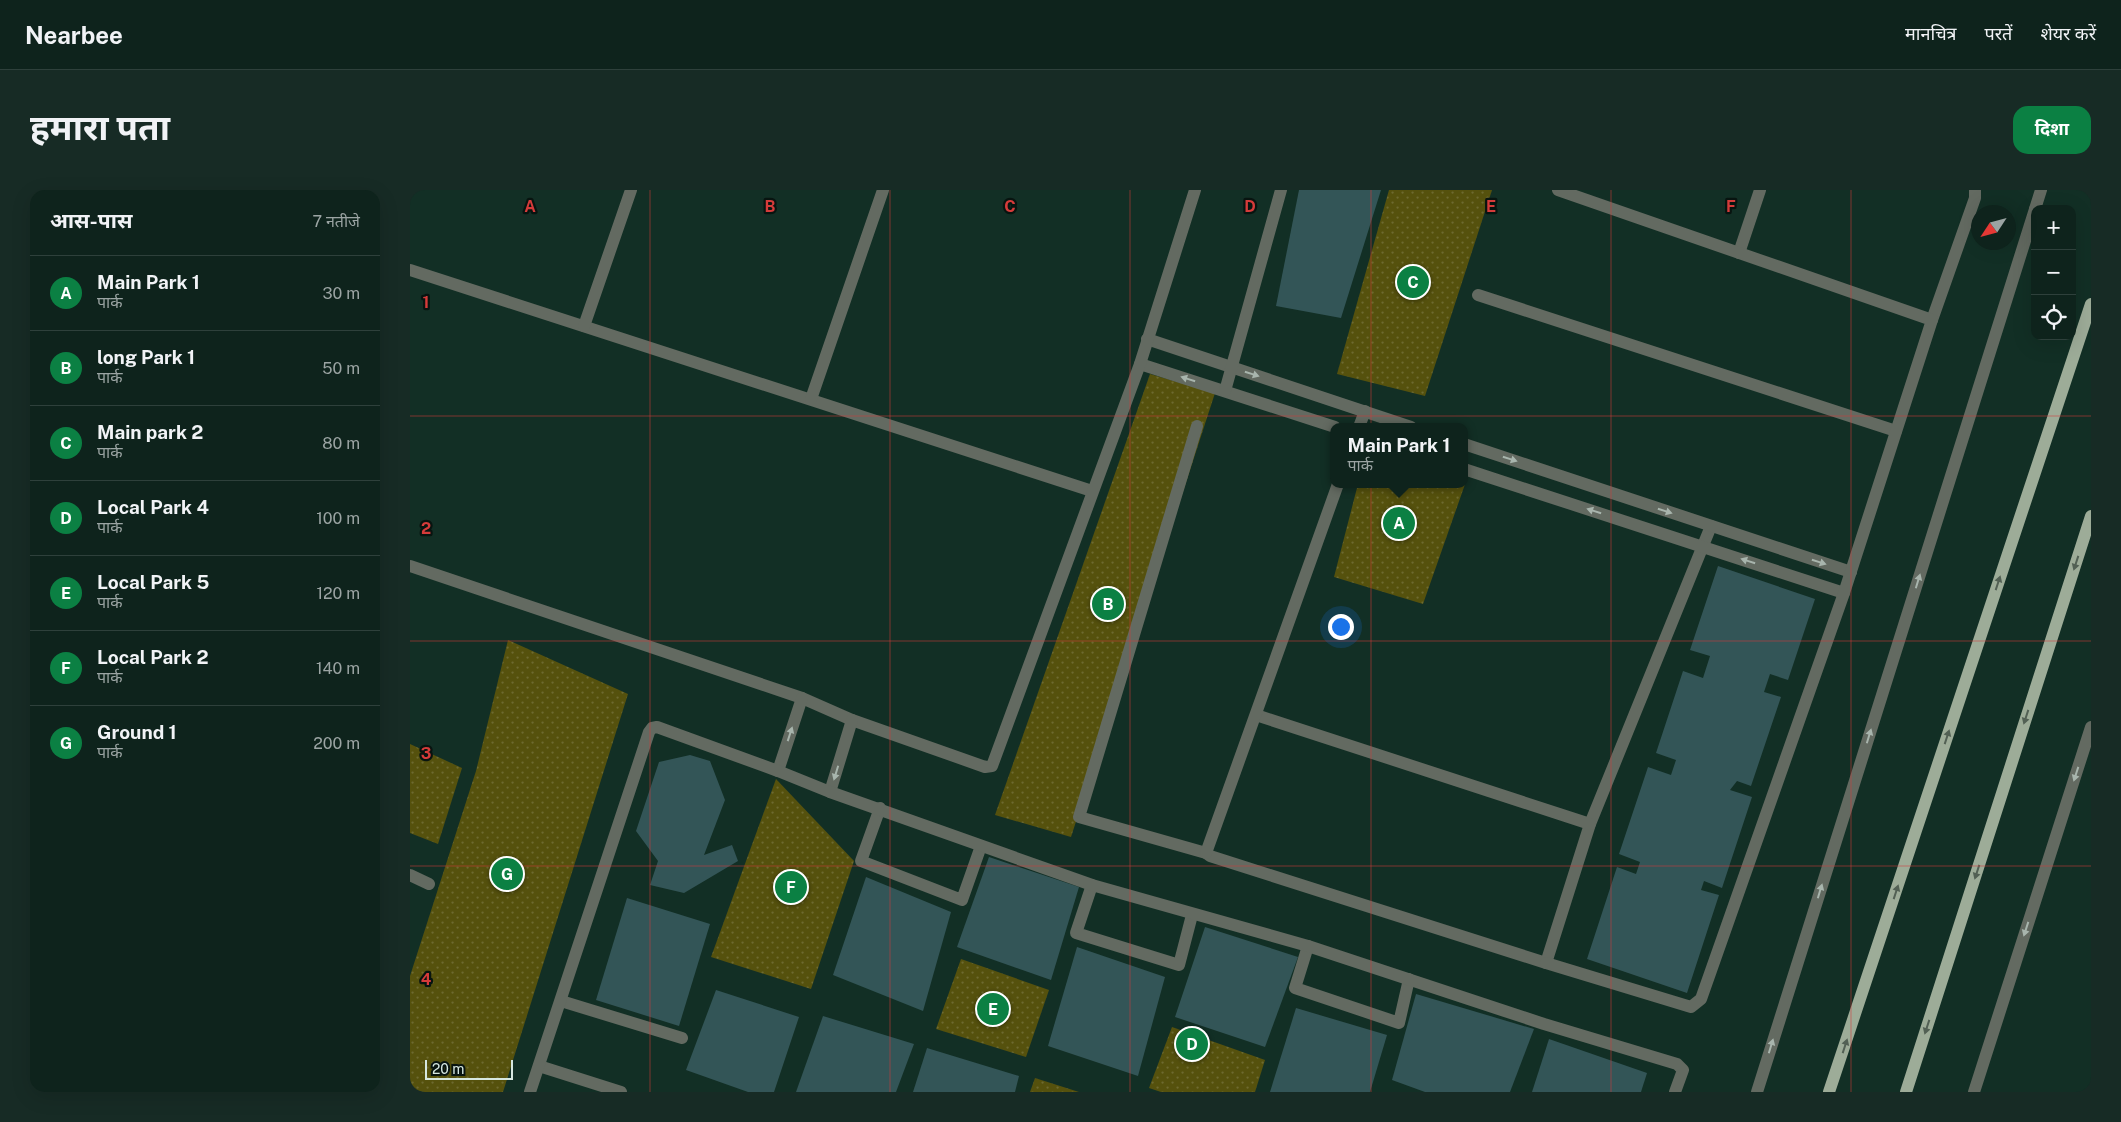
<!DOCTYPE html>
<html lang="hi">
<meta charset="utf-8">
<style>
:root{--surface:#0e231c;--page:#172b25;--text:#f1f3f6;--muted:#9ba4a3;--line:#2e403b;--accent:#0b8043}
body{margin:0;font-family:"Public Sans","Noto Sans Devanagari",sans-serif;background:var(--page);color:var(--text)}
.controls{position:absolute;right:15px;top:15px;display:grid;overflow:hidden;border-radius:10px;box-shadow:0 5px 20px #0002}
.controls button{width:45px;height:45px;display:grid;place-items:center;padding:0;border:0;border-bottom:1px solid var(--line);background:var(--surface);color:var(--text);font:25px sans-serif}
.compass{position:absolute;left:1561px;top:15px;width:45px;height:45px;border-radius:50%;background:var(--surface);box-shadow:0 5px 20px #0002;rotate:234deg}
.scale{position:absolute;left:15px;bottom:12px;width:88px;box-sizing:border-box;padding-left:5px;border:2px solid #d6e7e0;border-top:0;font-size:14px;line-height:18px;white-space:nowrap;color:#d6e7e0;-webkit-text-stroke:4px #081410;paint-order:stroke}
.you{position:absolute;left:930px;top:436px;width:18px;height:18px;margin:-12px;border:4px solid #fff;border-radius:50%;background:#1a73e8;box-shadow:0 0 0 8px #1a73e833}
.badge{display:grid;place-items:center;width:32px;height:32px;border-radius:50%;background:var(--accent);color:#fff;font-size:16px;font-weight:700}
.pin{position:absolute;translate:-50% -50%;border:2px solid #fff;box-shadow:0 1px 5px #0006}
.popup{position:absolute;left:920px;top:233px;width:138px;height:65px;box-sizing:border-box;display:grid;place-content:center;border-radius:10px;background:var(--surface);filter:drop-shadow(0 1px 4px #0005);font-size:16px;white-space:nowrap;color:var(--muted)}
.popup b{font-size:19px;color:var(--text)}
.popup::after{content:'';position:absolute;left:50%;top:100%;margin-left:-10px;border:10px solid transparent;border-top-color:var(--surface)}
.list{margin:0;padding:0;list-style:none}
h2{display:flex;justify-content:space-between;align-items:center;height:65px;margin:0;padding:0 20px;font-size:21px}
h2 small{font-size:16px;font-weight:400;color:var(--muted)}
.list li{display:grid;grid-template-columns:32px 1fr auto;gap:15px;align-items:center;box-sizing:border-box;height:75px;padding:0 20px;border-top:1px solid var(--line)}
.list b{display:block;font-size:19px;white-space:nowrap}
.list p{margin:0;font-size:16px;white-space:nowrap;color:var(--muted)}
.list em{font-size:16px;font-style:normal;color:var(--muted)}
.icon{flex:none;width:28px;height:28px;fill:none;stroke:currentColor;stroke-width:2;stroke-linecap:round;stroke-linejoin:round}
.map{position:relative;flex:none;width:1681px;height:902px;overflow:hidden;border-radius:15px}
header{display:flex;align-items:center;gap:30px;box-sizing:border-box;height:70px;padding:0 25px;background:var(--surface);border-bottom:1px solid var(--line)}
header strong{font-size:24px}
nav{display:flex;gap:28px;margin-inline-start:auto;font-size:18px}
.intro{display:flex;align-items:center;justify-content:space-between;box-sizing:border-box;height:120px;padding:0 30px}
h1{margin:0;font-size:35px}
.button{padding:12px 22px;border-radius:15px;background:var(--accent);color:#fff;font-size:18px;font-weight:700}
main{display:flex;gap:30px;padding:0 30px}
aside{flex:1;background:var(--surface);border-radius:15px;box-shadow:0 5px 20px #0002}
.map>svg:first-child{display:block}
.park{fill:url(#park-dots)}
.building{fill:#335557}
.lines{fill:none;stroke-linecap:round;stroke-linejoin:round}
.minor{stroke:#636a61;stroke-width:12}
.major{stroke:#9dac98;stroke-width:12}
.oneway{fill:#a8b5ad}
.oneway2{fill:#526054}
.grid{fill:none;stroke:#d63b3a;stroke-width:1;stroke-opacity:0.55}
.grid-label{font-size:16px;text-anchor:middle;font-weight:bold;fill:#d63b3a;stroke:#081410;stroke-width:4.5;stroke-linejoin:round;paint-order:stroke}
</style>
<header>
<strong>Nearbee</strong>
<nav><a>मानचित्र</a><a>परतें</a><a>शेयर करें</a></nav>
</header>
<div class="intro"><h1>हमारा पता</h1><a class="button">दिशा</a></div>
<main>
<aside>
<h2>आस-पास<small>7 नतीजे</small></h2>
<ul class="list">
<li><span class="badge">A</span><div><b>Main Park 1</b><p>पार्क</p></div><em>30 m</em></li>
<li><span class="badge">B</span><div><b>long Park 1</b><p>पार्क</p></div><em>50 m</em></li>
<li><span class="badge">C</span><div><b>Main park 2</b><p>पार्क</p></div><em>80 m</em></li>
<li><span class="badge">D</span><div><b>Local Park 4</b><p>पार्क</p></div><em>100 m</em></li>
<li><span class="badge">E</span><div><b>Local Park 5</b><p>पार्क</p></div><em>120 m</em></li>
<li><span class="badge">F</span><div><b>Local Park 2</b><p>पार्क</p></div><em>140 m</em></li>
<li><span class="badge">G</span><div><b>Ground 1</b><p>पार्क</p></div><em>200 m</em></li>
</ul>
</aside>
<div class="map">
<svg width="1681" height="902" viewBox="0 0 1681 902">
<defs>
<pattern id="park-dots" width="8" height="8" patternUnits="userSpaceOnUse" patternTransform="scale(1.25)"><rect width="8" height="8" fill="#55510d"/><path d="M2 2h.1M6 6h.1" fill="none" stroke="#6d6a30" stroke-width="1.8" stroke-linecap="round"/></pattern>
</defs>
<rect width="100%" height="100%" fill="#122f25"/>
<!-- park -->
<g class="park">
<polygon points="979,0 1082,0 1015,206 927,184"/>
<polygon points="740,184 805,203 661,647 585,625"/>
<polygon points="1054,278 1060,280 1013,414 924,387 948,294 1054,294"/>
<polygon points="98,450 218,504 93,902 0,902 0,786 66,581"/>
<polygon points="0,554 52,578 28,654 0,643"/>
<polygon points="366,589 444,671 401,799 301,767"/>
<polygon points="551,769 639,800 616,867 526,839"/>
<polygon points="762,837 855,870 845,902 751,902 739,898"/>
<polygon points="625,888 669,902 620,902"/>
</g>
<!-- building -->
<g class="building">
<polygon points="889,0 971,0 931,128 866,116"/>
<polygon points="1308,376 1405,409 1378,490 1360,484 1354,502 1371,507 1341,596 1327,591 1320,600 1342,607 1312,698 1294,691 1291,700 1309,705 1277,803 1177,769 1207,677 1226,684 1230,672 1209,664 1238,577 1261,585 1266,570 1246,563 1273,481 1293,488 1300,466 1280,460"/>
<polygon points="280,565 300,571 315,610 294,665 322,655 328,671 274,703 240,695 248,671 226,641 249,572"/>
<polygon points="579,667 669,697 641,790 547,757"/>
<polygon points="456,687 541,722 513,821 423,785"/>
<polygon points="217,708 300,734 269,836 186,810"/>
<polygon points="795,737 888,767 855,857 765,827"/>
<polygon points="667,757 755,787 728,886 638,856"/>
<polygon points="306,800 389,827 364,902 338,902 276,880"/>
<polygon points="1006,804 1124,839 1100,902 1015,902 982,890"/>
<polygon points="886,818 977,845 960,902 860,902"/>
<polygon points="413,826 504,854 486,902 386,902"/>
<polygon points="1139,849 1237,883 1231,902 1122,902"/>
<polygon points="517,858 609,886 605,902 503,902"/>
</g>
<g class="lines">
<!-- minor -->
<g class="minor">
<polyline points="1625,19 1631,0"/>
<polyline points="1329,63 1350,0"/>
<polyline points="0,80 682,301"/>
<polyline points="1068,105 1486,241"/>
<polyline points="1522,130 1565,8 1565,0"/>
<polyline points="174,136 221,0"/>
<polyline points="737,149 1001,237"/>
<polyline points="730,174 925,237"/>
<polyline points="815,201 871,0"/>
<polyline points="401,209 473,0"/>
<polyline points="787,236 669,627 796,663 800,666 1136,773 1180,634 1301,336"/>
<polyline points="949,237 955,221"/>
<polyline points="1054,254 1441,382"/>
<polyline points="1054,279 1434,403"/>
<polyline points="0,376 392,508 442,530 575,577 582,576 730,174 785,0"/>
<polyline points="846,525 1180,634"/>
<polyline points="368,581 392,508"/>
<polyline points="420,602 442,530"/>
<polyline points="470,618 451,671 552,710 571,656"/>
<polyline points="796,663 928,294"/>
<polyline points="0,685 19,694"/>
<polyline points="682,695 666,743 769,775 782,725"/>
<polyline points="898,756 885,798 989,833 999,789"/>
<polyline points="1136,773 1281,817 1291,809 1434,403 1522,130 1148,0"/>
<polyline points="151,811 272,848"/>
<polyline points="129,876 211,902"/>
<polyline points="120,902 239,542 242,538 247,537 368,581 420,602 682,695 898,756 1134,834 1267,874 1273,880 1265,902"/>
<polyline points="1347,902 1625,19"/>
<polyline points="1564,902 1681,537"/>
</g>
<!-- major -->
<g class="major">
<polyline points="1419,902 1681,114"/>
<polyline points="1496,902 1681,326"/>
</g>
</g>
<!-- one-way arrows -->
<defs><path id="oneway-solid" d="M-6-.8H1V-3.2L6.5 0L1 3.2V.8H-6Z" transform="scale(1.25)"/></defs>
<g class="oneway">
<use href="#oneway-solid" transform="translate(842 184) rotate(18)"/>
<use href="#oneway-solid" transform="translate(778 189) rotate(-162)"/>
<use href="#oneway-solid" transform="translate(1100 269) rotate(18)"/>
<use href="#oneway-solid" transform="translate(1184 321) rotate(-162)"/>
<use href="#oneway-solid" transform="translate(1255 321) rotate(18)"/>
<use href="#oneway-solid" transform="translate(1338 371) rotate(-162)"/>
<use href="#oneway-solid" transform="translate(1409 372) rotate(18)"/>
<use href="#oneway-solid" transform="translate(1508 391) rotate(-73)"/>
<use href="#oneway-solid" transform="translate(380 544) rotate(-72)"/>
<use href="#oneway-solid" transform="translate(1459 546) rotate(-73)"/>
<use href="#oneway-solid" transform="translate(426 583) rotate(107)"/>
<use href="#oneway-solid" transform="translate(1666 584) rotate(108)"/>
<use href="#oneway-solid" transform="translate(1410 701) rotate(-73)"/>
<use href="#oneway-solid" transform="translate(1616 739) rotate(108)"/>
<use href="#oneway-solid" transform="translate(1361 856) rotate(-73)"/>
</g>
<g class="oneway2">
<use href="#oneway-solid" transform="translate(1666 373) rotate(108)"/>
<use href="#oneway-solid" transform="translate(1588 393) rotate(-72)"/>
<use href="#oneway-solid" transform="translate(1616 527) rotate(108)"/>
<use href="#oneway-solid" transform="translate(1537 547) rotate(-72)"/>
<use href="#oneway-solid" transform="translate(1567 682) rotate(108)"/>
<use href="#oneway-solid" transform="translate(1486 702) rotate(-72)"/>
<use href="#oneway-solid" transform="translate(1517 837) rotate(108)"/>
<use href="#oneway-solid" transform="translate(1435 856) rotate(-72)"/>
</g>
<!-- grid -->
<path class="grid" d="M240,0v902M480,0v902M720,0v902M961,0v902M1201,0v902M1441,0v902M0,226h1681M0,451h1681M0,676h1681"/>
<g class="grid-label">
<text x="120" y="22">A</text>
<text x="360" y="22">B</text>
<text x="600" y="22">C</text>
<text x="840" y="22">D</text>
<text x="1081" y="22">E</text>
<text x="1321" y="22">F</text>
<text x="16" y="118">1</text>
<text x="16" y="344">2</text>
<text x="16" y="569">3</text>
<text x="16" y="795">4</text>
</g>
</svg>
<div class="controls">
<button>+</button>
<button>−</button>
<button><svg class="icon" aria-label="locate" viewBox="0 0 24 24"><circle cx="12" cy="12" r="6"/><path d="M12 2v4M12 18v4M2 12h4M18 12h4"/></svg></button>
</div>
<svg class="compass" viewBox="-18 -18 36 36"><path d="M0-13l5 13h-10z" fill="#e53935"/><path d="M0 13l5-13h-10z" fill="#9ba4a3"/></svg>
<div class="scale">20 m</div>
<div class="you"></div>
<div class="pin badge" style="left:989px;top:333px">A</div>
<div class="popup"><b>Main Park 1</b>पार्क</div>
<div class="pin badge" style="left:698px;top:414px">B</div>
<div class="pin badge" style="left:1003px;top:92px">C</div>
<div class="pin badge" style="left:782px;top:854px">D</div>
<div class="pin badge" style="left:583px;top:819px">E</div>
<div class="pin badge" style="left:381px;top:697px">F</div>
<div class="pin badge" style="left:97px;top:684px">G</div>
</div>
</main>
